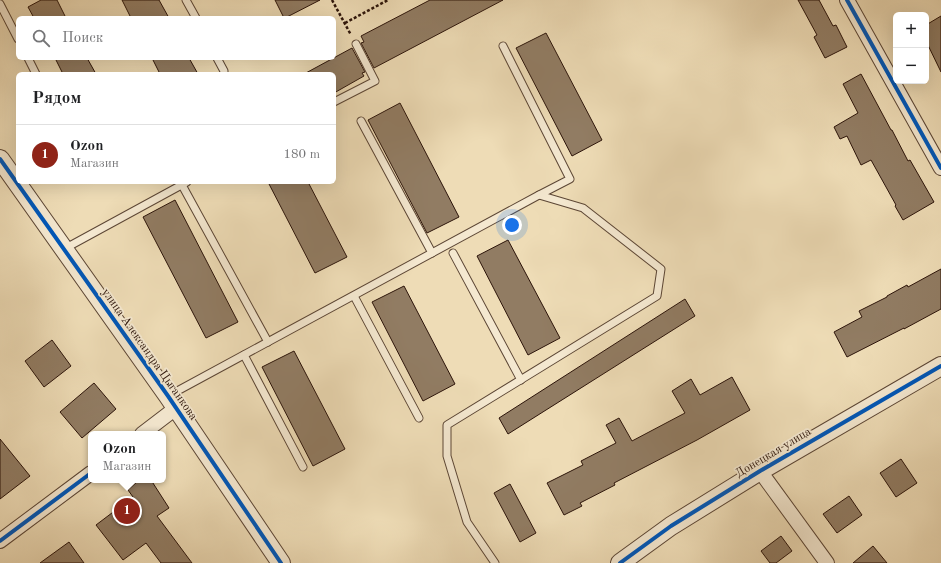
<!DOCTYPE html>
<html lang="ru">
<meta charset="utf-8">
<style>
:root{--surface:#fff;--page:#f2f2f2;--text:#202124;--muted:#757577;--line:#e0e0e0;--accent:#8f2418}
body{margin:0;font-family:"Old Standard TT",serif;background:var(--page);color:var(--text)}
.controls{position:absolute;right:12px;top:12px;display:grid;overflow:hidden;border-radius:6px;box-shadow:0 4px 16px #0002}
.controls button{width:36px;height:36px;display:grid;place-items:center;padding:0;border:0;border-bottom:1px solid var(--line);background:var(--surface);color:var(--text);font:20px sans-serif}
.you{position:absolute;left:512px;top:225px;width:14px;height:14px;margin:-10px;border:3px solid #fff;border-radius:50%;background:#1a73e8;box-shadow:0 0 0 6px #1a73e833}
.badge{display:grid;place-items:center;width:26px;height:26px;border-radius:50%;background:var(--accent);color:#fff;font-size:13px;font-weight:700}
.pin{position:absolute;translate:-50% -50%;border:2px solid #fff;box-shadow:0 1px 4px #0006}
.popup{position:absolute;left:88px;top:431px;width:78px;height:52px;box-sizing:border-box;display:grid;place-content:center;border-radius:6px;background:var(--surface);filter:drop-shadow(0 1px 3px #0005);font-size:13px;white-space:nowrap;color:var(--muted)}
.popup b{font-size:15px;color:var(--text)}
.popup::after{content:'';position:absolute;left:50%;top:100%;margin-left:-8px;border:8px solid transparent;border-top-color:var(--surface)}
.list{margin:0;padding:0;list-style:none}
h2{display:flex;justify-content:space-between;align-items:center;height:52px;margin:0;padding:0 16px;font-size:17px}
h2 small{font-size:13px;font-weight:400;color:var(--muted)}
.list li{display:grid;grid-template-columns:26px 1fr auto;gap:12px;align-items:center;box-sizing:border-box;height:60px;padding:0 16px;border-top:1px solid var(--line)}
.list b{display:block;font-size:15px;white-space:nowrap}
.list p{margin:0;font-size:13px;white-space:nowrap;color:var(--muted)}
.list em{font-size:13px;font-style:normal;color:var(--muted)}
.icon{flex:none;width:22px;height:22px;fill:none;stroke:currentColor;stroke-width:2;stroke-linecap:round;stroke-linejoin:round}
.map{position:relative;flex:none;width:941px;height:563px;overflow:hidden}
.search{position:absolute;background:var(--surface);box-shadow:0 4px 16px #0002;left:16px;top:16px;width:320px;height:44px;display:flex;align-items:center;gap:10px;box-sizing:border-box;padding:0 14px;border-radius:6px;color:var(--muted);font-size:15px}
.panel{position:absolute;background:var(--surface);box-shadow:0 4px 16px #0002;left:16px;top:72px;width:320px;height:112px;border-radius:6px}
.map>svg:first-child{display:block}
.building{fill:#917c63;stroke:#2c140a}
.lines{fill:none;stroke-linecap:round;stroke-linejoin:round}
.service-casing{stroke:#5c4635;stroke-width:9}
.minor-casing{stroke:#5c4635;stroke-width:16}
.tertiary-casing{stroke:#5c4635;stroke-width:20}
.path{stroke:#2c140a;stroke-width:2.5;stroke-dasharray:3 2;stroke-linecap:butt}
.service{stroke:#f4e8d0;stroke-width:7}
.minor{stroke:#f4e8d0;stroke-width:14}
.tertiary{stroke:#f4e8d0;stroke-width:18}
.cycleway-casing{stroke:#f4e8d0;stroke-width:6}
.cycleway{stroke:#0057b8;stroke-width:4}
.labels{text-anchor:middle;stroke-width:3.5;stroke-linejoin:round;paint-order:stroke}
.street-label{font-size:12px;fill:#2c140a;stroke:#f4e8d0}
</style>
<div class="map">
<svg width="941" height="563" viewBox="0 0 941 563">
<rect width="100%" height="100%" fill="#eedcb6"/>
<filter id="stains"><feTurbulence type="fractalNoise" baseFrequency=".005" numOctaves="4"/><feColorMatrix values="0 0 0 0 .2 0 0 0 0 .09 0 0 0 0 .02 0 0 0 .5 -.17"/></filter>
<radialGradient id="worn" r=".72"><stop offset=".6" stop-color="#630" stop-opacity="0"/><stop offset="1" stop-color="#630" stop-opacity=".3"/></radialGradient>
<!-- building -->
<g class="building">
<polygon points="41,0 57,0 66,18 34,18 28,7"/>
<polygon points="122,0 159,0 169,18 131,18"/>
<polygon points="275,0 320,0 285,18 284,18"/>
<polygon points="430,0 503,0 374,68 361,43 364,42 361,36"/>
<polygon points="798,0 819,0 833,26 836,25 847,47 825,58 814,37 817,35"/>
<polygon points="941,16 941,72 926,41 926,25"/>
<polygon points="546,33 602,140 572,156 516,48"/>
<polygon points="352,48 365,72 362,73 364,76 334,93 334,74 304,74"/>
<polygon points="55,58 87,58 96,74 63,74"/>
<polygon points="152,58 189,58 198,74 160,74"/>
<polygon points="861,74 891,130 892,130 908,161 910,160 934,202 903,220 895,206 896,205 871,160 861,165 847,136 840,139 834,127 858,113 843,84"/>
<polygon points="400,103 459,217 427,233 368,120"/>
<polygon points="268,182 308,182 347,257 315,273"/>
<polygon points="175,200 238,322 206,338 143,217"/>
<polygon points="508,240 560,338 528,355 477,256"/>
<polygon points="941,269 941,309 904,329 904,328 847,357 834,332 862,317 859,311 887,297 887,296 907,285 908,287"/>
<polygon points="404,286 455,384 423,401 372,302"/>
<polygon points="685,299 695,316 508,434 499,418"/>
<polygon points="52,340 71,366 44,387 25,361"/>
<polygon points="294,351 345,449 313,466 262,367"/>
<polygon points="732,377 750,410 697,440 614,483 615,485 580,503 582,506 564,515 547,483 583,465 581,461 616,443 606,425 619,418 632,441 685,413 672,391 691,379 700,395"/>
<polygon points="94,383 116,409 82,438 60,412"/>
<polygon points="0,439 30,476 0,499"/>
<polygon points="901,459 917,483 896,497 880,473"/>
<polygon points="139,480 151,480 169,508 157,516 192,563 161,563 146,543 123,560 96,525 133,497 128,490"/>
<polygon points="510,484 536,533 520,542 494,493"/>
<polygon points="849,496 862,515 837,533 823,514"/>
<polygon points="781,536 792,551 776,563 770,563 761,551"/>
<polygon points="69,542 84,563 40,563"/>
<polygon points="873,546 887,563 853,563"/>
</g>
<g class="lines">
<defs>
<g id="service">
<polyline points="186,0 196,18"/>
<polyline points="0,4 18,39"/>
<polyline points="503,46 570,179 539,195"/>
<polyline points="28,58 36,74"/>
<polyline points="217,58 224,71 224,74"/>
<polyline points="334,102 375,81 356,44"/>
<polyline points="361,121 432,253"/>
<polyline points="182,185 268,342"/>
<polyline points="64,249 187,182"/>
<polyline points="453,253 521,380"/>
<polyline points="354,296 419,418"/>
<polyline points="244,355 303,467"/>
<polyline points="168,396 539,195 583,208 661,269 657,296 447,425 447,456 467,522 495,563"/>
</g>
<g id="minor">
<polyline points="847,0 941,168"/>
<polyline points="142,434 176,408"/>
<polyline points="760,471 827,563"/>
<polyline points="0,541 91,473"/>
</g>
<g id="tertiary">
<polyline points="0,159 168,396 281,563"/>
<polyline points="620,563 671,526 760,471 941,366"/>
</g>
</defs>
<!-- service casing -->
<use href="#service" class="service-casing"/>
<!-- minor casing -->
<use href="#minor" class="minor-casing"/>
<!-- tertiary casing -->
<use href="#tertiary" class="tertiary-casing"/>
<!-- path -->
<g class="path">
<polyline points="332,0 351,35"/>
<polyline points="345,23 388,0"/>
</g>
<!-- service -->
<use href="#service" class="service"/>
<!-- minor -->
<use href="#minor" class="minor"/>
<!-- tertiary -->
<use href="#tertiary" class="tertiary"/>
<defs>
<g id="cycleway">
<polyline points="847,0 941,168"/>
<polyline points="0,159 168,396 281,563"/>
<polyline points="0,541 91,473"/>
<polyline points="620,563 671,526 760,471 941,366"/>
</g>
</defs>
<!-- cycleway casing -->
<use href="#cycleway" class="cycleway-casing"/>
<!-- cycleway -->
<use href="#cycleway" class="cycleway"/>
</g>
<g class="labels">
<!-- street labels -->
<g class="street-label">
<text transform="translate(150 354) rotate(55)" y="4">улица Александра Цыганкова</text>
<text transform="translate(773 452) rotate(-31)" y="4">Донецкая улица</text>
</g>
</g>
<rect width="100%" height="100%" filter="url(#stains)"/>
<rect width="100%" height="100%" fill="url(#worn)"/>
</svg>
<div class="controls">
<button>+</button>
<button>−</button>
</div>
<div class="you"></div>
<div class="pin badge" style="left:127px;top:511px">1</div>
<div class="popup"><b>Ozon</b>Магазин</div>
<div class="search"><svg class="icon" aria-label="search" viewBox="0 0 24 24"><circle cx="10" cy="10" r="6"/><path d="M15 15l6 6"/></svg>Поиск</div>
<section class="panel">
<h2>Рядом<small></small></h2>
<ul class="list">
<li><span class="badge">1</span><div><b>Ozon</b><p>Магазин</p></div><em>180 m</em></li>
</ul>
</section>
</div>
